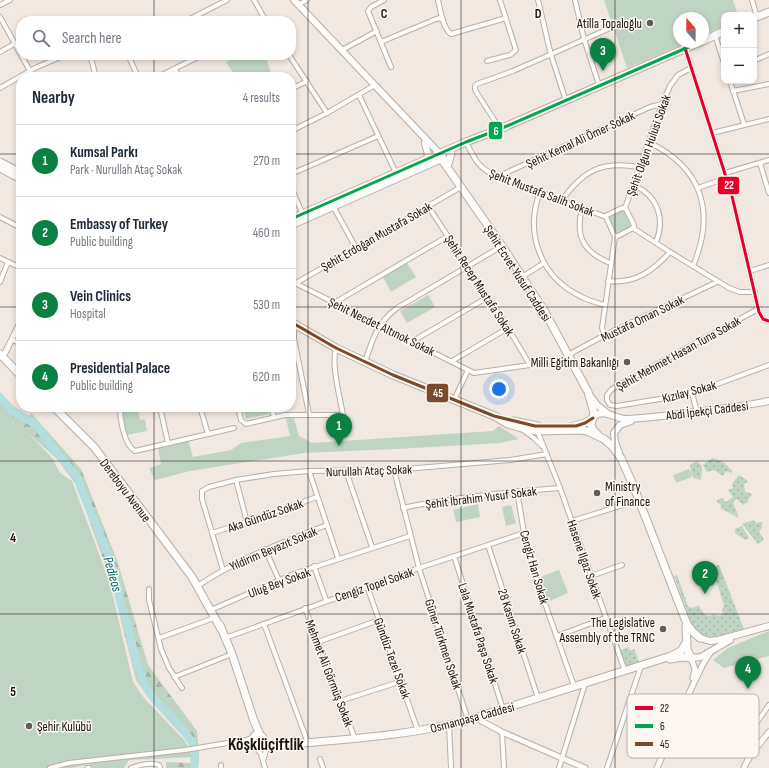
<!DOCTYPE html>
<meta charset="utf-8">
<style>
:root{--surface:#fff;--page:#f2f2f3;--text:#1f2937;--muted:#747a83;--line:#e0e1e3;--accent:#0b8043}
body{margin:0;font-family:"Sofia Sans Condensed",sans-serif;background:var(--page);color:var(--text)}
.controls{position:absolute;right:12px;top:12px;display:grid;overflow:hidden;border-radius:8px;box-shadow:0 2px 6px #0003}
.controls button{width:36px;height:36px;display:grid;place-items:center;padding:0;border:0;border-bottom:1px solid var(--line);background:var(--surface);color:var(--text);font:20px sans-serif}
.compass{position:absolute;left:673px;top:12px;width:36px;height:36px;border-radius:50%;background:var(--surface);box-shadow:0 2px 6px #0003;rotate:339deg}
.you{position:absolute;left:499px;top:389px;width:14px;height:14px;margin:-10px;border:3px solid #fff;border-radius:50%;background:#1a73e8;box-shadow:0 0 0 6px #1a73e833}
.badge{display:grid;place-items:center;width:26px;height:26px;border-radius:50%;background:var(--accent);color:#fff;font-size:13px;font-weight:700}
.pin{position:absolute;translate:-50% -33px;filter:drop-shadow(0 1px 2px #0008)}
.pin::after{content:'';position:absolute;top:21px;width:14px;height:12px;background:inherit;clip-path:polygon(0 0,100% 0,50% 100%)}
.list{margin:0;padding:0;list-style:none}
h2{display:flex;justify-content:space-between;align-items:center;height:52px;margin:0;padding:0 16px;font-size:17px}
h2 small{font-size:13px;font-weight:400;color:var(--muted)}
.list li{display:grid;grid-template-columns:26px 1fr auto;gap:12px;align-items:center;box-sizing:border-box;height:72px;padding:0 16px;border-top:1px solid var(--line)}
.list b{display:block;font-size:15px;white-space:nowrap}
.list p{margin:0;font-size:13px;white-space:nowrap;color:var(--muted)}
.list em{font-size:13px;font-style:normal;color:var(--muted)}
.icon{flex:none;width:22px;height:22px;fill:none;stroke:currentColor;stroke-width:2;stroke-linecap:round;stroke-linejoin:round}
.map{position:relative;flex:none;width:769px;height:768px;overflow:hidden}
.search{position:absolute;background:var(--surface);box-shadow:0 2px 6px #0003;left:16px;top:16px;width:280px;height:44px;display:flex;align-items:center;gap:10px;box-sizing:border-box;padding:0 14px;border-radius:16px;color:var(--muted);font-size:15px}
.panel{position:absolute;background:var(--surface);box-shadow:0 2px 6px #0003;left:16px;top:72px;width:280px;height:340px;border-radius:16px}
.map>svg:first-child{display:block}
.green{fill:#bfd4c2}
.forest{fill:url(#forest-firs)}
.garden{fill:url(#garden-dots)}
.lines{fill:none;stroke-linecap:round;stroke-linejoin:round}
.river{stroke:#b5dedf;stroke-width:8}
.minor-casing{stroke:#b6afa9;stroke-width:6}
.tertiary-casing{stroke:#b6afa9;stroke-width:7}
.secondary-casing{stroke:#b6afa9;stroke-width:8}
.primary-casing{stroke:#b6afa9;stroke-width:9}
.minor{stroke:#fdfcfa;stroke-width:4}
.tertiary{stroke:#fdfcfa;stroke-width:5}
.secondary{stroke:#fdfcfa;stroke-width:6}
.primary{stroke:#fdfcfa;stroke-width:7}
.bus-1-casing{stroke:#fdf7f2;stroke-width:6}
.bus-2-casing{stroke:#fdf7f2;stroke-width:6}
.bus-3-casing{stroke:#fdf7f2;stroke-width:6}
.bus-1{stroke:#e4002b;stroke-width:3}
.bus-2{stroke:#00a651;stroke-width:3}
.bus-3{stroke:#7a4b2a;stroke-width:3}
.grid{fill:none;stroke:#17120e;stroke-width:1;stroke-opacity:0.55}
.poi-dot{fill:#635d58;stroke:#fdf7f2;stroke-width:1.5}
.labels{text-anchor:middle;stroke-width:3;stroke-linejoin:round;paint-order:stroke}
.poi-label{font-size:13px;fill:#17120e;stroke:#fdf7f2;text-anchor:end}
.street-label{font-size:13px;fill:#17120e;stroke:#fdf7f2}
.water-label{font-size:14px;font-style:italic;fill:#0b6268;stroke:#fdf7f2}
.district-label{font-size:17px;font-weight:bold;fill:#17120e;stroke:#fdf7f2}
.key{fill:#fdf7f2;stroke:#b8b2ae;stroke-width:1}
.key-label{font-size:11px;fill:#17120e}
.grid-label{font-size:13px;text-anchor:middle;font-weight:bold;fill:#17120e;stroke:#fdf7f2;stroke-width:3;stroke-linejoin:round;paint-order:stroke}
.line-badge{stroke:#fdf7f2;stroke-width:1.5}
.badge-label{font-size:11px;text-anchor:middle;font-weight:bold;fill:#fff}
</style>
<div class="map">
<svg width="769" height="768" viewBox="0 0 769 768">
<defs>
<pattern id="forest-firs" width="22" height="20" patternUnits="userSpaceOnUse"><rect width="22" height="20" fill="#bfd4c2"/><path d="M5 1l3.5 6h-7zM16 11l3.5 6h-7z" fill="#a3b5a6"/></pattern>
<pattern id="garden-dots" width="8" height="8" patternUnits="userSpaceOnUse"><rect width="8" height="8" fill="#bfd4c2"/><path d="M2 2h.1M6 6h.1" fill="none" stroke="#a3b5a6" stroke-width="1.8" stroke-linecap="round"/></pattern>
</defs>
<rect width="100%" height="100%" fill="#f1e8e1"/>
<!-- green -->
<g class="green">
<polygon points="604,0 733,0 738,15 724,15 724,26 703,35 703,18 679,18 679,42 688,42 627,68"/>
<polygon points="239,55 269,55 266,58 272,77 236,77 226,62"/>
<polygon points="622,210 625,211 631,227 616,234 609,217"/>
<polygon points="407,263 416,277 391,292 383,277"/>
<polygon points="428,295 435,307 407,323 400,311"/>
<polygon points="121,407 157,407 138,411 140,420 145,419 147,431 127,435"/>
<polygon points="243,407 268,407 269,414 246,419"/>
<polygon points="0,414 29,434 53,459 60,473 72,481 110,584 133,682 144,698 184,740 195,757 129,760 124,768 94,768 89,764 72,768 0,768"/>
<polygon points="285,415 293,415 299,436 312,443 493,431 499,426 519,439 500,443 396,449 304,453 190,471 155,480 149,468 161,464 158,448 188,440 193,457 231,450 241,443 290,436"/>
<polygon points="689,469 692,477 676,483 673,475"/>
<polygon points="478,504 480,517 456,522 453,510"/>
<polygon points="511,505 516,523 506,526 502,507"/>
<polygon points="559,570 568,593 547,602 538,578"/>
<polygon points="769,631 769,656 724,668 713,660 728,648"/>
</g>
<!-- forest -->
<polygon class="forest" points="0,392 12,405 28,416 32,414 81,469 118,563 148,665 197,731 199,753 198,768 166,768 166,762 191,763 189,743 152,702 136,680 112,584 77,486 57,459 29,434 0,414"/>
<!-- garden -->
<g class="garden">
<polygon points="712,458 722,461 733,471 731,473 726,471 723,476 714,470 707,472 703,465"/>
<polygon points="697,461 702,466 701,480 694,478 690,472 691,470 690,465"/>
<polygon points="739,475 748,481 744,485 745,492 750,493 752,495 748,499 748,502 743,505 737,499 735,500 733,503 739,518 720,508 722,506 717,502 717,500 722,498 726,502 733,497 728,490 733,488 732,484"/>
<polygon points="754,520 755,523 762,522 762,528 759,531 764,540 758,544 742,524"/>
<polygon points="742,526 749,538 745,540 735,533 735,529"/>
<path d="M719,565l25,64 -31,10 -9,-1 -9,-6 -21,-56 3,-1 11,31c3,3 7,2 10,-1l7,10 5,1 3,-2 7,2 3,-4 -1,-2 2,-5 -8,-25 3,-2 -3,-12z"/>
<polygon points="616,635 621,650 628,647 630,651 634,649 640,664 631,667 624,664 614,636"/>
</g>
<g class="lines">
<!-- river -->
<polyline class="river" points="0,397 11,410 37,425 51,446 79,479 80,486 108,554 119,590 120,602 127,622 135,657 145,686 154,699 177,722 192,742 195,757 194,768"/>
<defs>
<g id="minor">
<polyline points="254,0 266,21"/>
<polyline points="384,0 371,7 368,11 391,67"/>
<path d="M438,0c2,9 5,29 13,34l55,-16"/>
<polyline points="538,0 551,55 566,101"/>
<polyline points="575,0 584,39 599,85"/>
<polyline points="752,0 757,17"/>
<polyline points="0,5 10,0"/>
<polyline points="298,5 307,0"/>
<polyline points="0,17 30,71"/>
<polyline points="186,21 227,0"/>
<polyline points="715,35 724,63"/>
<polyline points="381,42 436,19 440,18 443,20"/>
<polyline points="685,48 732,196 759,312 763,319 769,321"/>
<polyline points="342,50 377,31"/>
<polyline points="0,52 14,44"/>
<polyline points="90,55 96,77"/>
<polyline points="128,55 138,77"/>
<polyline points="289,55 327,113"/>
<polyline points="758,59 769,54"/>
<polyline points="487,61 510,55 516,50 500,0"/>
<polyline points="175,70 180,77"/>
<polyline points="158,77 202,55"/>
<polyline points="730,81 744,124"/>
<polyline points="0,88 35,68 65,55"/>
<polyline points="291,89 307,81"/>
<polyline points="733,91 769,84"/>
<polyline points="359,95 396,173"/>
<polyline points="500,129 475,90 475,86 477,84 513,71 608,29"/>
<polyline points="291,131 327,113 375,85"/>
<polyline points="712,133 769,119"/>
<path d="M648,142c54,25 68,70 45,124"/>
<path d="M468,146c7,13 9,19 22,27l116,44"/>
<polyline points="760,163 769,193"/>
<polyline points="725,173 769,160"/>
<polyline points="291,174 378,136"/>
<polyline points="499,176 650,107 662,104"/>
<path d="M633,185c24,10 33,33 23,57"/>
<polyline points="291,187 303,215"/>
<polyline points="698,188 726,178"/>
<path d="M540,192c-16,42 1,86 42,105 7,4 16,6 23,8"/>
<path d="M562,200c22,-30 39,-39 77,-33"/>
<polyline points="333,206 356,248"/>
<polyline points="428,206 508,328 530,365"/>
<path d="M582,208c-7,28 1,44 28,55"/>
<polygon points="622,208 626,209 634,225 633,228 618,236 615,237 606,217 607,215"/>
<polyline points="625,208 662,104 670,86 678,75 691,68"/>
<polyline points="0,217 21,228"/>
<polyline points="633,228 670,252 729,288 740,292 755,292"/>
<polyline points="0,258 21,268"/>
<polyline points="750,271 769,265"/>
<polyline points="522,277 544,263"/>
<path d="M608,281c27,3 45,-10 62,-29"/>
<polyline points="0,282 8,262"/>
<polyline points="295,283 474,373 530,365 569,358"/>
<polyline points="291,286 461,187"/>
<polyline points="334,303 448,236"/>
<polyline points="758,309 612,389 607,395 607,400 610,405 617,406 684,395 712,386 769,365"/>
<polyline points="296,325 294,330 294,339 309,414"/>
<polyline points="605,335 602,328 615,237"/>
<polyline points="13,340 21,344"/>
<polyline points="413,341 488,297"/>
<polyline points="568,355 605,335 717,282"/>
<polyline points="452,361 508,328"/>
<path d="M365,362c7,-22 13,-40 32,-54l105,-62"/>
<polyline points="692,393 697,412"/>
<polyline points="454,400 468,370"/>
<path d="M120,407c0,12 4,38 15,44l99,-23"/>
<polyline points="160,407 168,443"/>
<polyline points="200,407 208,434"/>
<path d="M238,407l3,13 5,4 39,-9h58c-3,-18 -12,-50 -7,-67"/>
<polyline points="271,407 274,417"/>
<polyline points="523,430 534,438 542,446"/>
<polyline points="537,430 560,488 625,671"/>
<polyline points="394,470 419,568 468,720"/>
<polyline points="309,471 338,558"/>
<polyline points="346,471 372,547"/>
<polyline points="236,480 247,522"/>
<polyline points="517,491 524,533 535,575 574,686"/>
<path d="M403,508c51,-11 104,-16 157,-20"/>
<polyline points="572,521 639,500"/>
<polyline points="212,533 247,522 317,497"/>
<polyline points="488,545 538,698"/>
<polyline points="265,549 279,580"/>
<polyline points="454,556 503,709"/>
<polyline points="314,566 326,600"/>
<polyline points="223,570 202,499 202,491 209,487 236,480 274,474 309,471 394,470 510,460 547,454"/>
<polyline points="591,576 622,565"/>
<path d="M199,585c41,-27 82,-42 128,-60"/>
<polyline points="367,586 418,731"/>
<polyline points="149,589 149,600 161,649 169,668 182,688"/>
<polyline points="305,608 355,739"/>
<polyline points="213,609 296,573 410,536"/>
<polyline points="264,624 308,743"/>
<polyline points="557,636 605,618"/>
<polyline points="159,638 214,618"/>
<polyline points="225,638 419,568 524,533"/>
<polyline points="318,642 379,620"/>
<polyline points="174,677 232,654"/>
<polyline points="340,701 402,681"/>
<polyline points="449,725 451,768"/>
<polyline points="502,732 504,768"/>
<polyline points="254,744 261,754 265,768"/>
<polyline points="264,758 266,750 271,747"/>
<polyline points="320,759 323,768"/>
<polyline points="747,759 755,725 769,705"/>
<polyline points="221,765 221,768"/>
<polyline points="50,768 69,763 185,750 246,740 253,738"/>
<polyline points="87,768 89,768"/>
<path d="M131,768c8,-3 20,-6 28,-3l1,3"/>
<polyline points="559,768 585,684"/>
<polyline points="607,768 641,666"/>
</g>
<g id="tertiary">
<polyline points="3,357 21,321"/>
<polyline points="691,658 695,669 693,678"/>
<polyline points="476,718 502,732 585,768"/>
<polyline points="657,768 690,691 703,664 710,653"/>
<path d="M744,768c5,-14 16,-24 25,-36"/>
</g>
<g id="secondary">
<polyline points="294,0 440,154"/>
<polyline points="425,143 428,155 427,159"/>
<polyline points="591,397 597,405 607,413"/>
<path d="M593,417c10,-10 23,3 35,2 17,-1 35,-3 52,-5 30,-4 60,-7 89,-13"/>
<polyline points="619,453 615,442 614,433 620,425 631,421"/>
<polyline points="700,638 710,641 718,640 769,626"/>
<polyline points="691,658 701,657 730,640"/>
</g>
<g id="primary">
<polyline points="754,18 769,12"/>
<polyline points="703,41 724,31"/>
<polyline points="436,156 441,159 447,167 502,246 545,312 588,392 594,413 591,425 593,430 598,435"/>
<polyline points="0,162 21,173"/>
<polyline points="447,167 451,154"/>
<polyline points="0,168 21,179"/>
<polyline points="291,219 466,142 500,129 700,42"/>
<polyline points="291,225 443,158"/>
<polyline points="291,322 336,348 393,375 497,417"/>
<polyline points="0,354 21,376"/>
<polyline points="54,407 94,447 141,509 192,577 221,629"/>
<polyline points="494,416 508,424 525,429 537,431 580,430 587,431 604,439 612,446 621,458 633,485 687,624 693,632 700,638"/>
<polyline points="513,421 538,426"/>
<polyline points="573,426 585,423 593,418"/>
<polyline points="220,625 232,654 254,721 260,735"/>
<polyline points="686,626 687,649 691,658"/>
<polyline points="670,659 683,657 691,658"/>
<circle cx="258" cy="740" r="5.5"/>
<path d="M262,745l12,1c65,-7 131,-9 194,-26l203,-64 10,-5 6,-10"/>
</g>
</defs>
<!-- minor casing -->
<use href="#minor" class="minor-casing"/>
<!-- tertiary casing -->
<use href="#tertiary" class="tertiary-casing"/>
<!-- secondary casing -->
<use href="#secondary" class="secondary-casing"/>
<!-- primary casing -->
<use href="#primary" class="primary-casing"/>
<!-- minor -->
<use href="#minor" class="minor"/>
<!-- tertiary -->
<use href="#tertiary" class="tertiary"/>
<!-- secondary -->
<use href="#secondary" class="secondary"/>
<!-- primary -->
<use href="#primary" class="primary"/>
<defs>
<polyline id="bus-1" points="685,48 732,196 759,312 763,319 769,321"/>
<polyline id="bus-2" points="291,219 466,142 500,129 700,42"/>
<polyline id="bus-3" points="291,322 336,348 393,375 494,416 535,426 576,426 585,423 593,418"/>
</defs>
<!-- bus-1 casing -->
<use href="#bus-1" class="bus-1-casing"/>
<!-- bus-2 casing -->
<use href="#bus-2" class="bus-2-casing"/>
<!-- bus-3 casing -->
<use href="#bus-3" class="bus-3-casing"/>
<!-- bus-1 -->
<use href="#bus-1" class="bus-1"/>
<!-- bus-2 -->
<use href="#bus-2" class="bus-2"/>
<!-- bus-3 -->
<use href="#bus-3" class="bus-3"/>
</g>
<!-- grid -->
<path class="grid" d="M154,0v21M308,0v768M461,0v768M615,0v768M154,55v22M0,154h21M291,154h478M0,307h21M291,307h478M154,407v361M0,461h769M0,614h769"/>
<!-- markers -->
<g class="poi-dot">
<circle cx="650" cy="23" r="4"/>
<circle cx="627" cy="362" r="4"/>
<circle cx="597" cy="493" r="4"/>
<circle cx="663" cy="629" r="4"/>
<circle cx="29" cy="726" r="4"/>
</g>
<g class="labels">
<!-- poi labels -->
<g class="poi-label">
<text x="642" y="28">Atilla Topaloğlu</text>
<text x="619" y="367">Milli Eğitim Bakanlığı</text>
<text x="605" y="491" text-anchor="start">Ministry<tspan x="605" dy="15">of Finance</tspan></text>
<text x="655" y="627">The Legislative<tspan x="655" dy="15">Assembly of the TRNC</tspan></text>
<text x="37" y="731" text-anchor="start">Şehir Kulübü</text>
</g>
<!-- street labels -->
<g class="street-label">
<text transform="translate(580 139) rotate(-25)" y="5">Şehit Kemal Ali Ömer Sokak</text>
<text transform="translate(648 145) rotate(-70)" y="5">Şehit Olgun Hulusi Sokak</text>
<text transform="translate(542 192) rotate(21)" y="5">Şehit Mustafa Salih Sokak</text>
<text transform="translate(376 236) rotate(-30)" y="5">Şehit Erdoğan Mustafa Sokak</text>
<text transform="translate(518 273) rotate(57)" y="5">Şehit Ecvet Yusuf Caddesi</text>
<text transform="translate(480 285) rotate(57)" y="5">Şehit Recep Mustafa Sokak</text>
<text transform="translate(642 318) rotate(-26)" y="5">Mustafa Oman Sokak</text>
<text transform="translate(382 326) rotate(26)" y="5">Şehit Necdet Altınok Sokak</text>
<text transform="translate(678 353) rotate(-29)" y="5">Şehit Mehmet Hasan Tuna Sokak</text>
<text transform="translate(689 391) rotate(-15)" y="5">Kızılay Sokak</text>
<text transform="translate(707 410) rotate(-7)" y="5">Abdi İpekçi Caddesi</text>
<text transform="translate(369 470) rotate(-2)" y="5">Nurullah Ataç Sokak</text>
<text transform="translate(126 490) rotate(53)" y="5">Dereboyu Avenue</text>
<text transform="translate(481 497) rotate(-7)" y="5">Şehit İbrahim Yusuf Sokak</text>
<text transform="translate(265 515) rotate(-19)" y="5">Aka Gündüz Sokak</text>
<text transform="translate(273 548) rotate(-23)" y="5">Yıldirım Beyazıt Sokak</text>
<text transform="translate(585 559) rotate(71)" y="5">Hasene Ilgaz Sokak</text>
<text transform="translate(535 567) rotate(74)" y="5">Cengiz Han Sokak</text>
<text transform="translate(279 582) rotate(-20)" y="5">Uluğ Bey Sokak</text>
<text transform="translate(374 584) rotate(-19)" y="5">Cengiz Topel Sokak</text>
<text transform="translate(513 621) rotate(72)" y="5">28 Kasım Sokak</text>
<text transform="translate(479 633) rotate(72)" y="5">Lala Mustafa Paşa Sokak</text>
<text transform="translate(444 644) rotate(72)" y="5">Güner Türkmen Sokak</text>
<text transform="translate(393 658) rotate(70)" y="5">Gündüz Tezel Sokak</text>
<text transform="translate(330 673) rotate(69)" y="5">Mehmet Ali Görmüş Sokak</text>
<text transform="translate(472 717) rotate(-15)" y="5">Osmanpaşa Caddesi</text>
</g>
<!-- water labels -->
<g class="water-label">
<text transform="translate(113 574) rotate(74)" y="5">Pedieos</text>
</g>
<!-- district labels -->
<g class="district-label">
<text x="266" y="750">Köşklüçiftlik</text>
</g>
</g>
<!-- legend -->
<rect x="627" y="694" width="132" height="64" rx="6" class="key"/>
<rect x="635" y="706" width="18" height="4" fill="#e4002b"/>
<rect x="635" y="724" width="18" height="4" fill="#00a651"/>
<rect x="635" y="742" width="18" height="4" fill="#7a4b2a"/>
<g class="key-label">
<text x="660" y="712">22</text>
<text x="660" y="730">6</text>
<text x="660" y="748">45</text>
</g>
<g class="grid-label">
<text x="384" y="18">C</text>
<text x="538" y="18">D</text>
<text x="13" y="542">4</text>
<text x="13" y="696">5</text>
</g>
<g class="line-badge">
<rect x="488" y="121" width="15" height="19" rx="4" fill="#00a651"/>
<rect x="717" y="176" width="23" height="19" rx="4" fill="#e4002b"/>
<rect x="426" y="383" width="23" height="20" rx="4" fill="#7a4b2a"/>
</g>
<g class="badge-label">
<text x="496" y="135">6</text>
<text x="729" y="189">22</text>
<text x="438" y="397">45</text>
</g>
</svg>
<div class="controls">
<button>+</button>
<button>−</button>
</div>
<svg class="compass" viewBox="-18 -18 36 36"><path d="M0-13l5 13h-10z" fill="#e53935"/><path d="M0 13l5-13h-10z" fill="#747a83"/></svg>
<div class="you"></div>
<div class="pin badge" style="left:339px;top:446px">1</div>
<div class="pin badge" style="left:705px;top:594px">2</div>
<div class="pin badge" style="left:603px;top:71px">3</div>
<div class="pin badge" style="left:748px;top:689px">4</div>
<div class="search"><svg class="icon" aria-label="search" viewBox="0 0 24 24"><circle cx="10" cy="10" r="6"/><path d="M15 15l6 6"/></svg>Search here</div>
<section class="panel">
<h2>Nearby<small>4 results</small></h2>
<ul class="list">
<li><span class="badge">1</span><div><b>Kumsal Parkı</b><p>Park · Nurullah Ataç Sokak</p></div><em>270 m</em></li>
<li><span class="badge">2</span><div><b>Embassy of Turkey</b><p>Public building</p></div><em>460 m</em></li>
<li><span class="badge">3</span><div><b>Vein Clinics</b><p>Hospital</p></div><em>530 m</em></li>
<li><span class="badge">4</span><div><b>Presidential Palace</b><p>Public building</p></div><em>620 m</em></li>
</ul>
</section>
</div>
